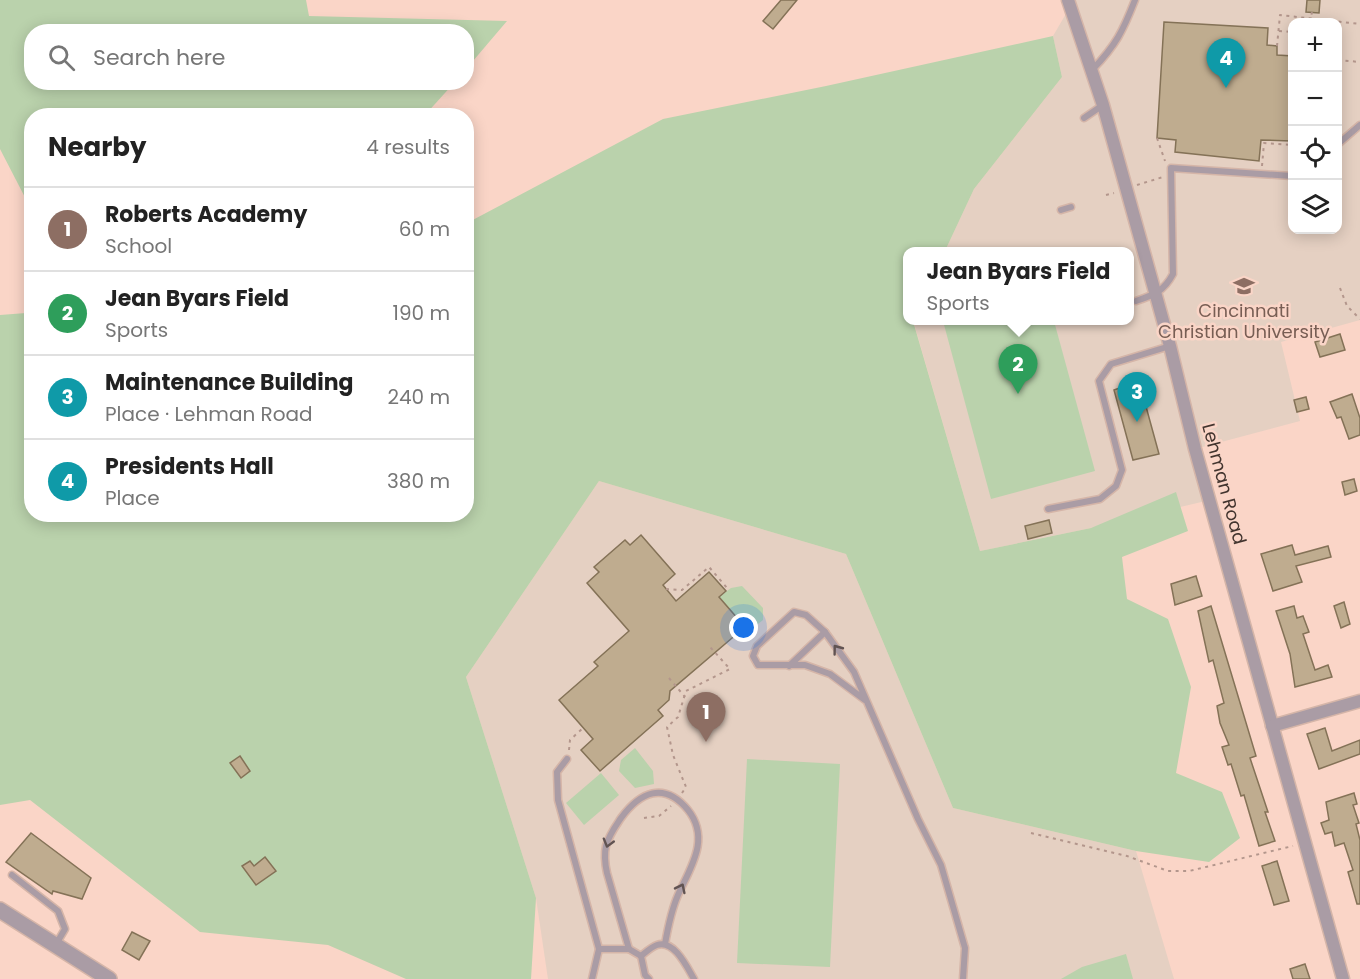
<!DOCTYPE html>
<meta charset="utf-8">
<style>
:root{--surface:#fff;--page:#f6f6f6;--text:#222;--muted:#767676;--line:#e0e0e0;--accent:#0f766e}
body{margin:0;font-family:Poppins,sans-serif;background:var(--page);color:var(--text)}
.controls{position:absolute;right:18px;top:18px;display:grid;overflow:hidden;border-radius:12px;box-shadow:0 3px 15px #0003}
.controls button{width:54px;height:54px;display:grid;place-items:center;padding:0;border:0;border-bottom:2px solid var(--line);background:var(--surface);color:var(--text);font:30px sans-serif}
.you{position:absolute;left:744px;top:628px;width:21px;height:21px;margin:-15px;border:4px solid #fff;border-radius:50%;background:#1a73e8;box-shadow:0 0 0 9px #1a73e833}
.badge{display:grid;place-items:center;width:39px;height:39px;border-radius:50%;background:var(--accent);color:#fff;font-size:20px;font-weight:700}
.pin{position:absolute;translate:-50% -50px;filter:drop-shadow(0 2px 3px #0008)}
.pin::after{content:'';position:absolute;top:32px;width:21px;height:18px;background:inherit;clip-path:polygon(0 0,100% 0,50% 100%)}
.popup{position:absolute;left:903px;top:247px;width:231px;height:78px;box-sizing:border-box;display:grid;place-content:center;border-radius:12px;background:var(--surface);filter:drop-shadow(0 2px 4px #0005);font-size:20px;white-space:nowrap;color:var(--muted)}
.popup b{font-size:22px;color:var(--text)}
.popup::after{content:'';position:absolute;left:50%;top:100%;margin-left:-12px;border:12px solid transparent;border-top-color:var(--surface)}
.list{margin:0;padding:0;list-style:none}
h2{display:flex;justify-content:space-between;align-items:center;height:78px;margin:0;padding:0 24px;font-size:26px}
h2 small{font-size:20px;font-weight:400;color:var(--muted)}
.list li{display:grid;grid-template-columns:39px 1fr auto;gap:18px;align-items:center;box-sizing:border-box;height:84px;padding:0 24px;border-top:2px solid var(--line)}
.list b{display:block;font-size:22px;white-space:nowrap}
.list p{margin:0;font-size:20px;white-space:nowrap;color:var(--muted)}
.list em{font-size:20px;font-style:normal;color:var(--muted)}
.icon{flex:none;width:33px;height:33px;fill:none;stroke:currentColor;stroke-width:2;stroke-linecap:round;stroke-linejoin:round}
.map{position:relative;flex:none;width:1360px;height:979px;overflow:hidden}
.search{position:absolute;background:var(--surface);box-shadow:0 3px 15px #0003;left:24px;top:24px;width:450px;height:66px;display:flex;align-items:center;gap:15px;box-sizing:border-box;padding:0 21px;border-radius:24px;color:var(--muted);font-size:22px}
.panel{position:absolute;background:var(--surface);box-shadow:0 3px 15px #0003;left:24px;top:108px;width:450px;height:414px;border-radius:24px}
.map>svg:first-child{display:block}
.education{fill:#e5d0c2;fill-rule:evenodd}
.green{fill:#bad2ac}
.building{fill:#bfac8f;stroke:#847257;stroke-width:1.5}
.lines{fill:none;stroke-linecap:round;stroke-linejoin:round}
.service-casing{stroke:#d5b5a8;stroke-width:9}
.minor-casing{stroke:#d5b5a8;stroke-width:15}
.tertiary-casing{stroke:#d5b5a8;stroke-width:18}
.path{stroke:#b3968c;stroke-width:2;stroke-dasharray:3 4.5;stroke-linecap:butt}
.service{stroke:#aa9ca5;stroke-width:6}
.minor{stroke:#aa9ca5;stroke-width:12}
.tertiary{stroke:#aa9ca5;stroke-width:15}
.oneway{stroke:#615352}
.labels{text-anchor:middle;stroke-width:5;stroke-linejoin:round;paint-order:stroke}
.education-label{font-size:18px;fill:#785e54;stroke:#fad5c7}
.street-label{font-size:18px;fill:#42342e;stroke:#fad5c7}
</style>
<div class="map">
<svg width="1360" height="979" viewBox="0 0 1360 979">
<rect width="100%" height="100%" fill="#fad5c7"/>
<!-- education -->
<g class="education">
<path d="M1074,0h286v320l-79,22 19,79 -105,28 15,51 -119,28 -111,23 -67,-231h216v-68l-184,-1 29,-62 88,-112 -9,-41zM1292,22h46v208h-46z"/>
<polygon points="599,481 846,554 953,808 1136,851 1174,979 548,979 536,898 466,677"/>
</g>
<!-- green -->
<g class="green">
<polygon points="0,0 306,0 309,16 507,21 467,68 466,32 32,32 32,82 454,83 425,115 32,116 31,209 0,149"/>
<polygon points="1053,36 1062,77 974,189 945,251 907,252 907,320 913,321 980,551 1091,528 1176,492 1188,531 1122,557 1127,599 1168,619 1191,687 1176,773 1222,792 1240,838 1209,862 1136,851 953,808 846,554 599,481 466,677 536,898 531,979 406,979 328,945 200,932 30,800 0,805 0,315 26,313 31,297 32,514 466,514 467,223 663,119 826,86"/>
<polygon points="943,321 1054,321 1095,471 991,499"/>
<polygon points="742,586 763,608 763,620 749,631 719,597 731,588"/>
<polygon points="635,748 653,771 654,784 635,788 619,771 621,760"/>
<polygon points="747,759 840,764 830,967 737,963"/>
<polygon points="601,773 619,795 584,825 566,803"/>
<polygon points="1126,954 1133,979 1061,979 1082,967"/>
</g>
<!-- building -->
<g class="building">
<polygon points="781,0 797,0 773,29 763,21"/>
<polygon points="1307,0 1320,0 1319,13 1306,12"/>
<polygon points="1164,22 1268,28 1267,45 1277,46 1277,55 1293,56 1291,141 1261,140 1259,161 1175,152 1176,140 1157,138"/>
<polygon points="1340,334 1345,350 1320,357 1315,342"/>
<polygon points="1139,381 1159,454 1133,460 1114,390"/>
<polygon points="1352,394 1360,418 1360,435 1349,439 1341,417 1337,418 1330,402"/>
<polygon points="1306,397 1309,409 1297,412 1294,400"/>
<polygon points="1354,479 1357,491 1345,495 1342,482"/>
<polygon points="1049,520 1052,533 1028,539 1025,526"/>
<polygon points="641,535 675,574 663,585 676,601 709,572 726,591 719,597 745,627 670,691 669,700 658,710 663,716 600,771 581,750 593,739 559,700 598,666 594,662 629,631 587,583 599,572 594,567 625,540 630,545"/>
<polygon points="1292,545 1295,555 1328,546 1331,557 1296,566 1302,582 1273,591 1261,554"/>
<polygon points="1196,576 1202,596 1175,605 1171,584"/>
<polygon points="1344,602 1350,624 1341,628 1334,606"/>
<polygon points="1211,606 1256,756 1250,758 1268,812 1265,812 1275,841 1259,846 1244,795 1241,796 1231,764 1228,765 1222,747 1229,745 1220,723 1217,706 1224,703 1213,660 1209,662 1198,611"/>
<polygon points="1294,606 1297,618 1303,616 1309,632 1303,634 1315,670 1328,665 1332,677 1295,687 1290,654 1276,611"/>
<polygon points="1325,728 1332,751 1360,740 1360,754 1319,769 1307,734"/>
<polygon points="240,756 250,771 241,778 230,763"/>
<polygon points="1354,793 1357,804 1353,805 1359,823 1356,824 1360,840 1360,904 1357,904 1348,872 1353,870 1344,843 1335,846 1332,832 1325,834 1321,823 1329,820 1326,802"/>
<polygon points="31,833 91,878 82,899 53,891 52,894 6,862"/>
<polygon points="265,857 276,871 256,885 242,866 250,861 254,866"/>
<polygon points="1277,861 1289,901 1274,905 1262,866"/>
<polygon points="132,932 150,941 139,960 122,950"/>
<polygon points="1305,964 1310,979 1293,979 1290,969"/>
</g>
<g class="lines">
<defs>
<g id="service">
<path d="M1093,69c23,-24 30,-38 42,-69"/>
<polyline points="1084,118 1103,105"/>
<polyline points="1338,144 1360,125"/>
<polyline points="1061,210 1071,207"/>
<path d="M1136,301c18,-6 28,-10 37,-27l-2,-106 121,8"/>
<polyline points="1048,509 1100,499 1116,486 1122,470 1099,381 1111,364 1170,346"/>
<polyline points="789,666 825,632"/>
<polyline points="865,700 830,674 805,665 758,665 753,656 757,646 794,612 806,615 825,632 854,672 918,819 941,865 965,948 963,979"/>
<polyline points="567,759 557,772 558,800 599,949 592,979"/>
<polyline points="12,875 58,911 65,929 55,946"/>
<polyline points="599,949 629,949 641,956"/>
<path d="M629,949l-22,-76c-2,-9 -3,-18 -1,-27 3,-11 9,-19 15,-28 19,-26 43,-37 67,-8 23,29 2,58 -10,85 -7,16 -10,32 -13,49"/>
<path d="M649,979l-4,-4 -4,-19c4,-3 10,-9 16,-11 17,-6 30,22 37,34"/>
</g>
<g id="minor">
<polyline points="1068,0 1103,105 1170,346 1195,449 1343,979"/>
<polyline points="1272,726 1360,701"/>
</g>
<polyline id="tertiary" points="0,910 109,979"/>
</defs>
<!-- service casing -->
<use href="#service" class="service-casing"/>
<!-- minor casing -->
<use href="#minor" class="minor-casing"/>
<!-- tertiary casing -->
<use href="#tertiary" class="tertiary-casing"/>
<!-- path -->
<g class="path">
<polyline points="1310,22 1312,12"/>
<polyline points="1279,31 1292,32"/>
<polyline points="1277,46 1280,15 1360,24"/>
<polyline points="1338,60 1360,62"/>
<polyline points="1338,119 1338,120"/>
<polyline points="1157,138 1165,161"/>
<polyline points="1262,166 1264,143 1292,145"/>
<polyline points="1137,185 1163,177"/>
<polyline points="1106,195 1114,193"/>
<polyline points="1340,288 1347,306 1360,319"/>
<polyline points="666,589 682,590 709,567 728,589"/>
<polyline points="669,678 685,697"/>
<polyline points="569,750 570,740 583,728"/>
<polyline points="682,793 686,787 673,755 667,727 678,717 686,691 730,669 710,647"/>
<polyline points="644,818 659,816 671,806"/>
<polyline points="1031,833 1127,856 1168,871 1189,871 1293,846"/>
</g>
<!-- service -->
<use href="#service" class="service"/>
<!-- minor -->
<use href="#minor" class="minor"/>
<!-- tertiary -->
<use href="#tertiary" class="tertiary"/>
</g>
<!-- one-way arrows -->
<defs><path id="oneway-chevron" d="M-2-3.5L2.5 0L-2 3.5" fill="none" stroke-width="1.6" stroke-linecap="round" stroke-linejoin="round" transform="scale(1.5)"/></defs>
<g class="oneway">
<use href="#oneway-chevron" transform="translate(837 649) rotate(-127)"/>
<use href="#oneway-chevron" transform="translate(608 843) rotate(106)"/>
<use href="#oneway-chevron" transform="translate(681 888) rotate(-64)"/>
</g>
<!-- icons -->
<defs>
<symbol id="university-bare" viewBox="-9 -9 18 18"><path d="M0-5L7-2L0 1L-7-2ZM-4 1L0 2.5L4 1V4Q0 6-4 4Z" fill="#8d6e63" stroke="#fad5c7" stroke-width="2.5" paint-order="stroke"/></symbol>
</defs>
<g fill-rule="evenodd">
<use href="#university-bare" x="1229" y="271" width="30" height="30"/>
</g>
<g class="labels">
<!-- education labels -->
<g class="education-label">
<text x="1244" y="317">Cincinnati<tspan x="1244" dy="21">Christian University</tspan></text>
</g>
<!-- street labels -->
<g class="street-label">
<text transform="translate(1224 484) rotate(75)" y="6">Lehman Road</text>
</g>
</g>
</svg>
<div class="controls">
<button>+</button>
<button>−</button>
<button><svg class="icon" aria-label="locate" viewBox="0 0 24 24"><circle cx="12" cy="12" r="6"/><path d="M12 2v4M12 18v4M2 12h4M18 12h4"/></svg></button>
<button><svg class="icon" aria-label="layers" viewBox="0 0 24 24"><path d="M12 4l9 5-9 5-9-5zM3 14l9 5 9-5"/></svg></button>
</div>
<div class="you"></div>
<div class="pin badge" style="left:706px;top:742px;background:#8d6e63">1</div>
<div class="pin badge" style="left:1018px;top:394px;background:#2e9e5b">2</div>
<div class="popup"><b>Jean Byars Field</b>Sports</div>
<div class="pin badge" style="left:1137px;top:422px;background:#0f9aa8">3</div>
<div class="pin badge" style="left:1226px;top:88px;background:#0f9aa8">4</div>
<div class="search"><svg class="icon" aria-label="search" viewBox="0 0 24 24"><circle cx="10" cy="10" r="6"/><path d="M15 15l6 6"/></svg>Search here</div>
<section class="panel">
<h2>Nearby<small>4 results</small></h2>
<ul class="list">
<li><span class="badge" style="background:#8d6e63">1</span><div><b>Roberts Academy</b><p>School</p></div><em>60 m</em></li>
<li><span class="badge" style="background:#2e9e5b">2</span><div><b>Jean Byars Field</b><p>Sports</p></div><em>190 m</em></li>
<li><span class="badge" style="background:#0f9aa8">3</span><div><b>Maintenance Building</b><p>Place · Lehman Road</p></div><em>240 m</em></li>
<li><span class="badge" style="background:#0f9aa8">4</span><div><b>Presidents Hall</b><p>Place</p></div><em>380 m</em></li>
</ul>
</section>
</div>
